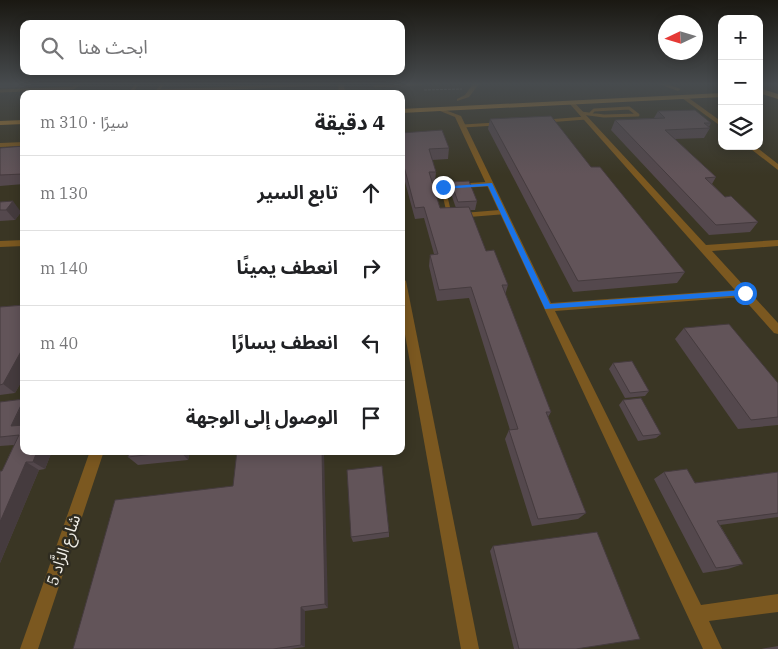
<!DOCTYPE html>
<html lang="ar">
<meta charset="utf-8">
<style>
:root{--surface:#fff;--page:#f6f6f6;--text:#202124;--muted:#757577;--line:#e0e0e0}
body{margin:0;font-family:"IBM Plex Serif","Noto Sans Arabic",serif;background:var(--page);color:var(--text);direction:rtl}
.controls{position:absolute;right:15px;top:15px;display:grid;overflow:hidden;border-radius:10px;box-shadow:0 2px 12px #0003}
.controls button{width:45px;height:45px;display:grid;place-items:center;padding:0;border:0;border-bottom:1px solid var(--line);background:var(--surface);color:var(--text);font:25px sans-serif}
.compass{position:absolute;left:658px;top:15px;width:45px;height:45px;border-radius:50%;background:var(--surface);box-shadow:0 2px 12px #0003;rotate:266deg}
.stop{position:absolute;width:15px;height:15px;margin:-11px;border:4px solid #1a73e8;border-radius:50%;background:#fff}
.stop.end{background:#1a73e8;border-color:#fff;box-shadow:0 1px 5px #0008}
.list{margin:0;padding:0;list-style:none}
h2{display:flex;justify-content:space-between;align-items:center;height:65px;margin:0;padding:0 20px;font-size:21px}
h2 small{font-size:16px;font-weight:400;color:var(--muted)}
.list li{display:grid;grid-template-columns:32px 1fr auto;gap:15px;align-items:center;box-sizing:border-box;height:75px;padding:0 20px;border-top:1px solid var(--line)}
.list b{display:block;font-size:19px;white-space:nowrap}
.list em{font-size:16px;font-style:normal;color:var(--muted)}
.icon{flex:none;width:28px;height:28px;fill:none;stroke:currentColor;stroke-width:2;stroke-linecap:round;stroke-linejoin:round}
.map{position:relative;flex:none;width:778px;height:649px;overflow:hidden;direction:ltr}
.search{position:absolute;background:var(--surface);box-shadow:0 2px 12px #0003;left:20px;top:20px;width:385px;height:55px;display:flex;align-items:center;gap:12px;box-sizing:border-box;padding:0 18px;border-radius:10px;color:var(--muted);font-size:19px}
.panel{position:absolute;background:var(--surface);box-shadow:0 2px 12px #0003;left:20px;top:90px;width:385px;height:365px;border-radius:10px;direction:rtl}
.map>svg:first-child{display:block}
.built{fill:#3a3624;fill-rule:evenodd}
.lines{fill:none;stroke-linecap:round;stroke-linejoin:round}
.path{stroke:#7f7c73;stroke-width:1;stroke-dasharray:3 1;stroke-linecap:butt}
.service-far1{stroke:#7b5820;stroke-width:3}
.service{stroke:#7b5820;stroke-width:4.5}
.minor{fill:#7b5820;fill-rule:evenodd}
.secondary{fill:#9e732b;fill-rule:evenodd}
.wall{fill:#54484d}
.shaded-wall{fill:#453b3e}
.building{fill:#625459;stroke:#453b3e}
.route{fill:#1a73e8}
.labels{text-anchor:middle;stroke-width:5;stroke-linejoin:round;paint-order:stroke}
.near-street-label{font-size:16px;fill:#f3f1ea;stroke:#2f2c21}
</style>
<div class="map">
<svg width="778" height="649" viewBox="0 0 778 649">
<rect width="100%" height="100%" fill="#2f2c21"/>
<!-- built -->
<path class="built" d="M0,84h722v62h37v-62h19v565h-778zM24,94h377v357h-377z"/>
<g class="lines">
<!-- path -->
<polyline class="path" points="424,90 462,89"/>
<!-- service-far1 -->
<g class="service-far1">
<polyline points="375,86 421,84"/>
<polyline points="0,91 73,88 79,84"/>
<polyline points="158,91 162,84"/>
<polyline points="130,94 137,84"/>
<polyline points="142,94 158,91 330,84"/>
<polyline points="581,113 604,116 638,115 629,108 594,110 591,113"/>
<polyline points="547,121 586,118"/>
<polyline points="463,126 496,124"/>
</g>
<!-- service -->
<g class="service">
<polyline points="449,213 443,187 490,184"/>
<polyline points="466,215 503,212"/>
</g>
<!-- minor -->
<g class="minor">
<polygon points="338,84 344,84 345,94 339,94"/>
<polygon points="473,84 479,84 469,97 457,101 457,99 465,95"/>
<polygon points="659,84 667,84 681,89 678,91"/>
<polygon points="682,96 686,96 722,122 722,127 682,98"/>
<polygon points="569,101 573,101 706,245 778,240 778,246 712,251 778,323 778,334 774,333 742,297 555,311 701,605 778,594 778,612 709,621 722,649 703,649 455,117 435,109 440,108 461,116 551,303 735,290 569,103"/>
<polygon points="24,142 24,146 0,147 0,143"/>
<polygon points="747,146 755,146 778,164 778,170"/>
<polygon points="24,240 24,246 0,247 0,241"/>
<polygon points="401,277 406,281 479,649 461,649 401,312"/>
<polygon points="90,451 104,451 38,649 20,649"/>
</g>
<!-- secondary -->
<g class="secondary">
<polygon points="759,88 778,94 778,99 759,93"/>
<polygon points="722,93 722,97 401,113 401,109"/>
<polygon points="24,120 24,124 0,125 0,121"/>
</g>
</g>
<!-- wall -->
<g class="wall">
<polygon points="0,84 73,84 72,85 0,88"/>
<polygon points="164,84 202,84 165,85"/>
<polygon points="658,111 711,123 709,127 710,128 704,138 675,139 716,177 712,184 725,197 758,222 750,232 709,235 611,130 615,120 654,118"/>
<polygon points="490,119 591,167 685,272 677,283 573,292 488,129"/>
<polygon points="401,133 449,148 448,159 432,160 436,172 435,182 432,182 440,208 456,208 450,191 451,182 477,201 475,210 470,210 486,251 508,285 505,295 551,412 548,417 586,513 578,519 532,526 505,439 509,430 510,430 469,298 437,301 429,266 430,255 434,254 424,218 415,219 401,167"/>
<polygon points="24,146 24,184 0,186 0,148"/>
<polygon points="0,202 21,212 15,220 0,221"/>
<polygon points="24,305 24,377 15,393 0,395 0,307"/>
<polygon points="684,328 778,383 778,425 738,429 675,339"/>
<polygon points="613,363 649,391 645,396 625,398 609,369"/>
<polygon points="24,399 24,451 52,451 45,469 39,470 0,563 0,471 2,471 14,445 0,446 0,402"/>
<polygon points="623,400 661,434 656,438 638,441 619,405"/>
<polygon points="130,451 190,451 188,460 138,465 128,457"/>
<polygon points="664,472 695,483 778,472 778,517 720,525 743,564 728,569 703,573 654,479"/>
<polygon points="233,486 328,608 305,611 305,647 290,649 73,649"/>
<polygon points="389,532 389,537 353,542 351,537"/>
<polygon points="493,546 577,649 514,649 490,551"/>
<polygon points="778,646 778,649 761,649"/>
</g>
<!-- shaded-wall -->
<g class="shaded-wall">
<polygon points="13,201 21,212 15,220 6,210"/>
<polygon points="24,346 24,377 15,393 3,384"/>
<polygon points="24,401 24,434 11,426"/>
<polygon points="37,451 52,451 45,469 33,462"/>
<polygon points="180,451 190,451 188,460"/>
<polygon points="322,451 324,451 328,608 325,604"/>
<polygon points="26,462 39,470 0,563 0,522"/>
<polygon points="301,607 305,611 305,647 301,645"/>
</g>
<!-- building -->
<g class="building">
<polygon points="695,110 711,123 704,123 710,128 665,130 716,177 705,178 725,197 731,196 758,222 716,225 615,120 665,118 658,111"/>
<polygon points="551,116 591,167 600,167 685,272 578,281 490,119"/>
<polygon points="442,130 449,148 429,149 436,172 429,172 440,208 469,207 486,251 494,250 508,285 502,285 551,412 546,412 586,513 538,519 509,430 518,429 471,287 439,290 430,255 438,254 424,207 415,208 401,155 401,133"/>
<polygon points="24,146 24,172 23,174 0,175 0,148"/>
<polygon points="469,181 477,201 458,202 451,182"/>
<polygon points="13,201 6,210 0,210 0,202"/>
<polygon points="24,305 24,346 3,384 0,385 0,307"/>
<polygon points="729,324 778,383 778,417 751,420 684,328"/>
<polygon points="632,361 649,391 630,393 613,363"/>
<polygon points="641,398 661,434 643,436 623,400"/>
<polygon points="24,399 11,426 24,425 24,451 37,451 33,462 26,462 0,522 0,471 2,471 19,435 0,437 0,402"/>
<polygon points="130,451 179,451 128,457"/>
<polygon points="237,451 322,451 325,604 301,607 301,645 273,649 73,649 115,500 233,486"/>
<polygon points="382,466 389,532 351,537 347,470"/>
<polygon points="687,469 695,483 778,472 778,513 717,521 743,564 716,568 664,472"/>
<polygon points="597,532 640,639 576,649 519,649 493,546"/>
</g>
<!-- sky -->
<linearGradient id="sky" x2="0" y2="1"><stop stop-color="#1a1812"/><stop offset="0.48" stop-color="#474b4e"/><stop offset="1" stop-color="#474b4e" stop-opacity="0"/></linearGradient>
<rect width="778" height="175" fill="url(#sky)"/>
<!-- route -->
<polygon class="route" points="492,183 550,304 745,290 748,293 745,295 545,309 488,186 443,189 440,187"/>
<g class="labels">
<!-- near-street labels -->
<g class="near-street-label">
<text transform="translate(63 550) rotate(-71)" y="6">شارع الزَّاد 5</text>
</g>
</g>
</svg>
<div class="controls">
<button>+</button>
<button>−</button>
<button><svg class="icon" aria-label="layers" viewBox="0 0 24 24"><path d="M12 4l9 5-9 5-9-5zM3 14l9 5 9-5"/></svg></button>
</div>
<svg class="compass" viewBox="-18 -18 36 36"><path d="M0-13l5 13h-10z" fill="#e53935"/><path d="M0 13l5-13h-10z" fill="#757577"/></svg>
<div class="stop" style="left:745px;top:293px"></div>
<div class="stop end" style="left:443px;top:187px"></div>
<div class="search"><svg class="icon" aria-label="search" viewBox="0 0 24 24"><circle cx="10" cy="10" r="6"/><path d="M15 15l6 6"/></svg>ابحث هنا</div>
<section class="panel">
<h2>4 دقيقة<small>سيرًا · 310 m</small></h2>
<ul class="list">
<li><svg class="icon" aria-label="ahead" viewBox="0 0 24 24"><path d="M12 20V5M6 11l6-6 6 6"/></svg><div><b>تابع السير</b></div><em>130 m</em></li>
<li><svg class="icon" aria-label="right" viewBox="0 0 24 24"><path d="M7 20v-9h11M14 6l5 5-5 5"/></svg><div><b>انعطف يمينًا</b></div><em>140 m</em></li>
<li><svg class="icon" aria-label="left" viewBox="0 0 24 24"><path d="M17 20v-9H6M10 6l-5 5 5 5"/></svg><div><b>انعطف يسارًا</b></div><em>40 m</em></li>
<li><svg class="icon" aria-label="arrive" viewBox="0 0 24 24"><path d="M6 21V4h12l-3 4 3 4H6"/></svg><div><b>الوصول إلى الوجهة</b></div></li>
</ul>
</section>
</div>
